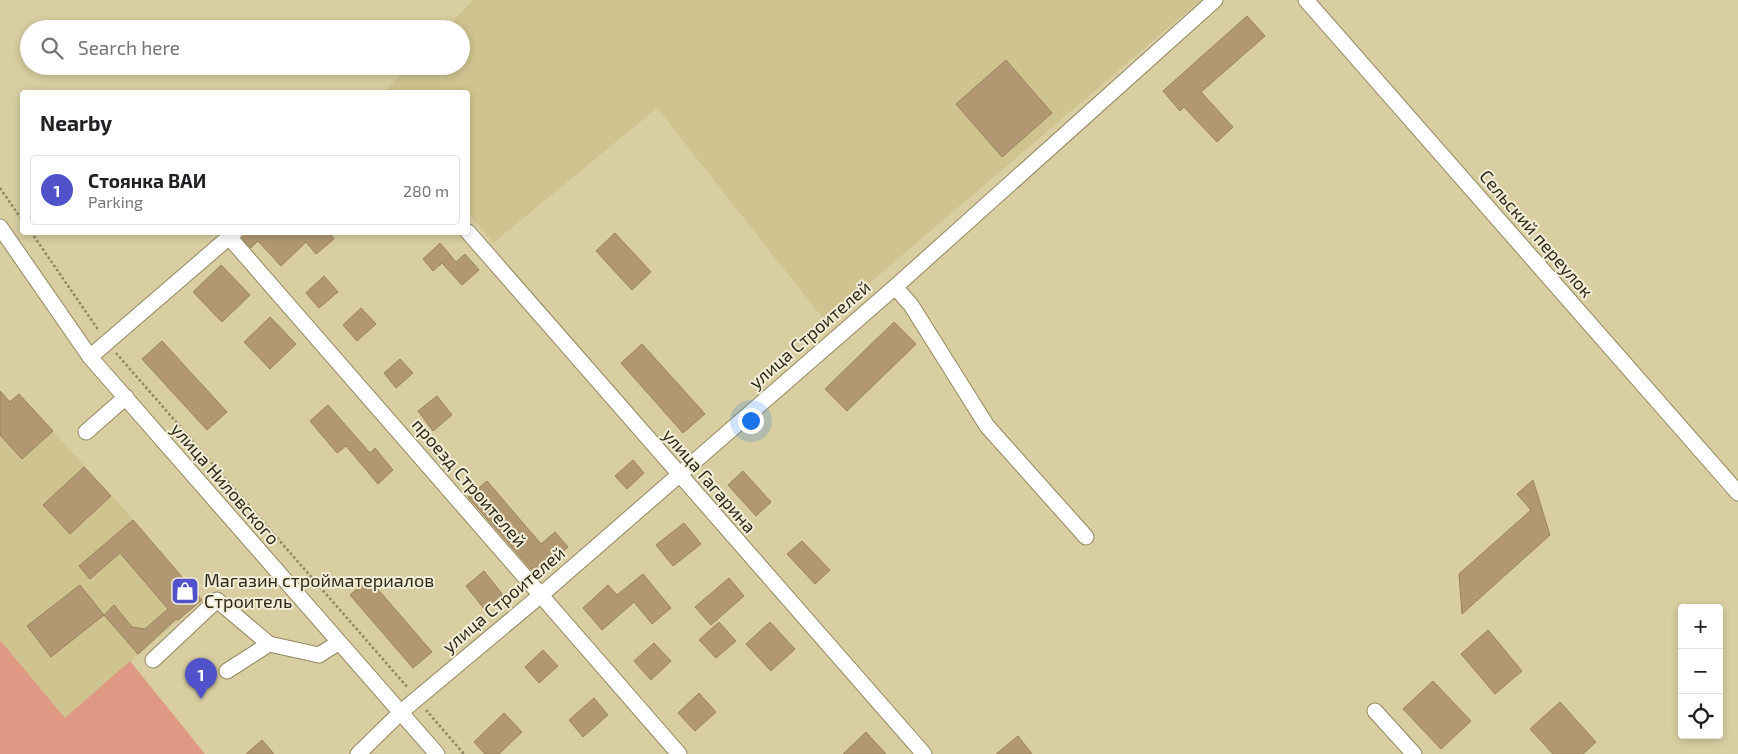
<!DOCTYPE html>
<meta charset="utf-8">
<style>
:root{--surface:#fff;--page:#f2f2f2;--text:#202124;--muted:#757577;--line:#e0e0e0;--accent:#4f52c8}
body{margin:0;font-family:"Exo 2",sans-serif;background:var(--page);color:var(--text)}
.controls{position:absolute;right:15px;bottom:15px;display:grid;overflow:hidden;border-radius:5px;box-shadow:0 2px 8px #0003}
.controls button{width:45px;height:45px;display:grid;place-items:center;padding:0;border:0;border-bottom:1px solid var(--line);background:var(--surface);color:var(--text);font:25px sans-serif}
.you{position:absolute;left:750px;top:420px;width:18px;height:18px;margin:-12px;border:4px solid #fff;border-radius:50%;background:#1a73e8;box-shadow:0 0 0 8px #1a73e833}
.badge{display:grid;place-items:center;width:32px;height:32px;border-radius:50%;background:var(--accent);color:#fff;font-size:16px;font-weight:700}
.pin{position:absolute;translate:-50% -41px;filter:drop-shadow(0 1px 2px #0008)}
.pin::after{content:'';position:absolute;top:26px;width:18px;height:15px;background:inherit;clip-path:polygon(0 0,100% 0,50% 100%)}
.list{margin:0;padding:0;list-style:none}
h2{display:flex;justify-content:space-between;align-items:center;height:65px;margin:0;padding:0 20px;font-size:21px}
h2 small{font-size:16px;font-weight:400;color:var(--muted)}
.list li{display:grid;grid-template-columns:32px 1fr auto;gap:15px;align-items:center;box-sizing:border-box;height:70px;margin:0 10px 10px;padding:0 10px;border:1px solid var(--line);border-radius:5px}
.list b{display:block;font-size:19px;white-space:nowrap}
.list p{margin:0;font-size:16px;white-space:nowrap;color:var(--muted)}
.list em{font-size:16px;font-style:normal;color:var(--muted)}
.icon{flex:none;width:28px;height:28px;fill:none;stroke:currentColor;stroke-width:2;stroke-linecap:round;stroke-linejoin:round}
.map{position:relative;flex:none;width:1738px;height:754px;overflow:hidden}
.search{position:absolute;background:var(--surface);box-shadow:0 2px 8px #0003;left:20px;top:20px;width:450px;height:55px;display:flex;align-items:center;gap:12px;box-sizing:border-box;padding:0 18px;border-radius:28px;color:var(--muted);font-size:19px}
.panel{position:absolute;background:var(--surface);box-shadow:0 2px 8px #0003;left:20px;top:90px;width:450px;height:145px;border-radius:5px}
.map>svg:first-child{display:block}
.built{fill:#cfc38f}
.green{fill:#df9883}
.building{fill:#b29872;stroke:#9c825d}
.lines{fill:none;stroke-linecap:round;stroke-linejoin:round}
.minor-casing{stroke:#92885e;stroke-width:17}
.path{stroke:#8d8565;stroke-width:2.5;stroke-dasharray:2.5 2.5;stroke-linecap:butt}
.minor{stroke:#fff;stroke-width:15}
.labels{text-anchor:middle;stroke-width:4;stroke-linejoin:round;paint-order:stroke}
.street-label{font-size:18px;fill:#2c2817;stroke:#f3eed8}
.poi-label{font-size:18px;fill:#2c2817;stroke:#f3eed8;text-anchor:start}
</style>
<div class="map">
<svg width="1738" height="754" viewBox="0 0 1738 754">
<rect width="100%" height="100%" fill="#d8cea1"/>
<!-- built -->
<g class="built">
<polygon points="473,0 1201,0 825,321 657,108 493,243 468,213 468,92 384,92 409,66 461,66 461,29 445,29"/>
<polygon points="0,391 9,401 19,394 129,515 202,600 65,718 0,640"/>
</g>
<!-- green -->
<polygon class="green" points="0,640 65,718 130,661 205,754 0,754"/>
<!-- building -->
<g class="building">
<polygon points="1247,16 1265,36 1201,92 1233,127 1217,142 1184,107 1180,111 1163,91"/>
<polygon points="1006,60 1052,113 1002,157 956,104"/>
<polygon points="249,232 329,232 334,239 316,254 306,242 281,266 258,241 251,248 242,238"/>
<polygon points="615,233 651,272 632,290 596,251"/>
<polygon points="440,243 456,262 465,254 479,270 462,285 442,263 433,271 423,259"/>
<polygon points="221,265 250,295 222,322 193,292"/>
<polygon points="324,276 338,292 319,308 306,293"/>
<polygon points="361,308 376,324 357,341 343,325"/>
<polygon points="270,317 296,344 270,369 244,342"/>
<polygon points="894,322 916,344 847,411 825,389"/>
<polygon points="162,341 227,412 207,430 142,359"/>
<polygon points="642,344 705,414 683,433 621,363"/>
<polygon points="400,359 413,373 396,388 384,373"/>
<polygon points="0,391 10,402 19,394 53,431 22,459 0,435"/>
<polygon points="437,396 452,415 433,431 418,411"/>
<polygon points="328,405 370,453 375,448 393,470 378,484 346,446 337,453 310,421"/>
<polygon points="633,460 644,473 627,489 615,476"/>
<polygon points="84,467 111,496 70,534 43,505"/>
<polygon points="743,471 771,502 756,516 728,485"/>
<polygon points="1533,480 1550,535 1462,614 1459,574 1531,510 1517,494"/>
<polygon points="487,481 541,544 555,532 568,547 536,575 468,497"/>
<polygon points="133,520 202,600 178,620 176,619 138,654 104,615 114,605 132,627 145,629 168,609 120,553 90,579 79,566"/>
<polygon points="684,523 701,544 673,566 656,545"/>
<polygon points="802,541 830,570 815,584 787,554"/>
<polygon points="484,571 503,595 485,610 466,586"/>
<polygon points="643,574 671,608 652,624 634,602 602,630 583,608 608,585 617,595"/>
<polygon points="729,578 744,596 711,625 695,607"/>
<polygon points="369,579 432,652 413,668 350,595"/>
<polygon points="80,585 104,615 51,657 27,626"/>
<polygon points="719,622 736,641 716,658 699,640"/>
<polygon points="770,622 795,649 771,671 746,644"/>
<polygon points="1488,630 1522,671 1495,694 1461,654"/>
<polygon points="654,643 671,661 651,680 634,661"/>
<polygon points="543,650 558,666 539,683 525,667"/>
<polygon points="1433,681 1471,721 1441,749 1403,709"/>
<polygon points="699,693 716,712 695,731 678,713"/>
<polygon points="594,698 608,715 583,737 569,720"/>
<polygon points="1560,702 1596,742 1583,754 1553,754 1530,729"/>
<polygon points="504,713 522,732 499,754 485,754 474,742"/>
<polygon points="866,732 886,754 843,754"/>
<polygon points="1018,736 1032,754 996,754"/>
<polygon points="262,740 274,754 246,754"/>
</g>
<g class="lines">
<defs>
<g id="minor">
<polyline points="1306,0 1738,493"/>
<polyline points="0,227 90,357 437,754"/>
<polyline points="468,232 924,754"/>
<polyline points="229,237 679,754"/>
<polyline points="895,287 911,305 987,426 1086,537"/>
<polyline points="90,357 235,232"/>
<polyline points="86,432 126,397"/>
<polyline points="153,660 217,600 269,644 319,655 338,643"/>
<polyline points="227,671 269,644"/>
<polyline points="1375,711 1414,754"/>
<polyline points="358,754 401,712 541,595 895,287 1215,0"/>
</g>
</defs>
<!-- minor casing -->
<use href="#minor" class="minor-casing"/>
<!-- path -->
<g class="path">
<polyline points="0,188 22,220"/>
<polyline points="31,232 99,331"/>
<polyline points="116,353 408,688"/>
<polyline points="426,710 464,754"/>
</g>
<!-- minor -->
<use href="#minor" class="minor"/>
</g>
<!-- icons -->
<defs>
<symbol id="shop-square" viewBox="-11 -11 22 22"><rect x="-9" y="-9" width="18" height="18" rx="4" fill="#4f52c8" stroke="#f3eed8"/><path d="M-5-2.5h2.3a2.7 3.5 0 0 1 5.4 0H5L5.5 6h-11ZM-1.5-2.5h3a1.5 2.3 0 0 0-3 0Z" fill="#fff"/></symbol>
</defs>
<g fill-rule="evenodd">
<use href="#shop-square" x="169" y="575" width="32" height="32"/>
</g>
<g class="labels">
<!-- street labels -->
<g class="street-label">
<text transform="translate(1536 234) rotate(49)" y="6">Сельский переулок</text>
<text transform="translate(810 335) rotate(-41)" y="6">улица Строителей</text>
<text transform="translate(709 481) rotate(49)" y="6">улица Гагарина</text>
<text transform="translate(469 483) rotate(49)" y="6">проезд Строителей</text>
<text transform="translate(225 484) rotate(49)" y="6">улица Ниловского</text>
<text transform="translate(504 600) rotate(-40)" y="6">улица Строителей</text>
</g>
<!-- poi labels -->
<g class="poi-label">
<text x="204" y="587">Магазин стройматериалов<tspan x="204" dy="21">Строитель</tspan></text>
</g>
</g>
</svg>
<div class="controls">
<button>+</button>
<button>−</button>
<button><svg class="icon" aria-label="locate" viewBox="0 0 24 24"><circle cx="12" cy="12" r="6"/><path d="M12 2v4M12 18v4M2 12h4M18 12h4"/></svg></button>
</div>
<div class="you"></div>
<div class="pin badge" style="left:201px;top:699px">1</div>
<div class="search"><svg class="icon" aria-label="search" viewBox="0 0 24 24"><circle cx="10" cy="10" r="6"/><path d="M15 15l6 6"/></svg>Search here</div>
<section class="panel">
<h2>Nearby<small></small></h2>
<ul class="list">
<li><span class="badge">1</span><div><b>Стоянка ВАИ</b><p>Parking</p></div><em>280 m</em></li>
</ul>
</section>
</div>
